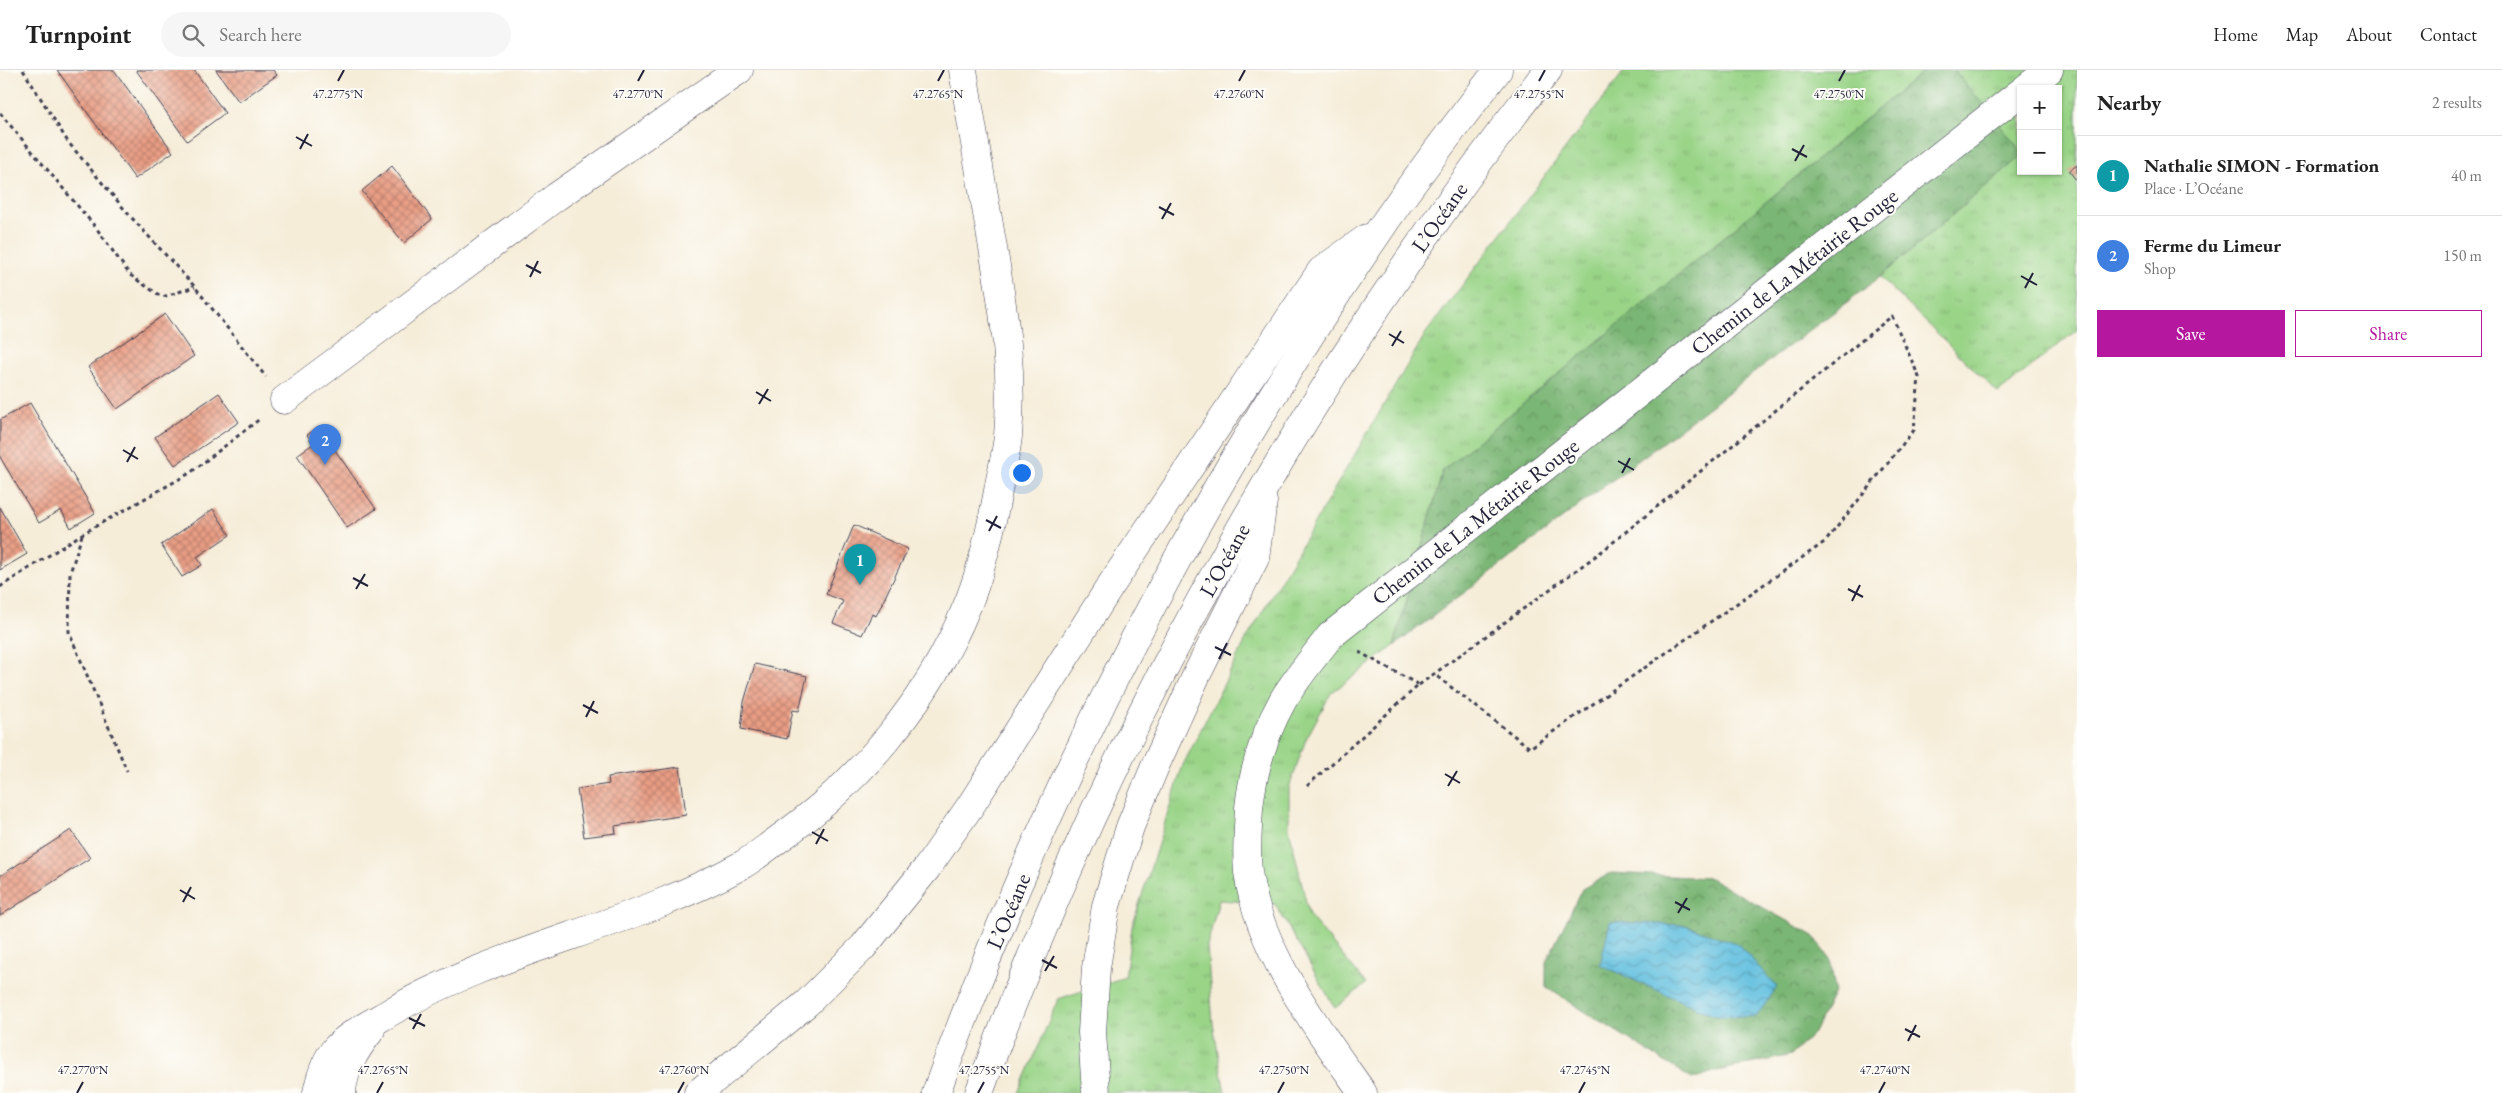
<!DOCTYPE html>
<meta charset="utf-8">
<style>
:root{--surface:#fff;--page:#f6f6f6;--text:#222;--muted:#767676;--line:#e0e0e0;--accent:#b5179e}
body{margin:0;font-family:"EB Garamond",serif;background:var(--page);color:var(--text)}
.controls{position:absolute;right:15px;top:15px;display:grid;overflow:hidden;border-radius:0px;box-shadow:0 1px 4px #0004}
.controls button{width:45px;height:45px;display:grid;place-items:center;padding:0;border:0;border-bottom:1px solid var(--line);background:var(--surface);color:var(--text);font:25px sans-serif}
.you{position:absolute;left:1021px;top:402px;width:18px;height:18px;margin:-12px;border:4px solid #fff;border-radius:50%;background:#1a73e8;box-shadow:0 0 0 8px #1a73e833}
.badge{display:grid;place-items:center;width:32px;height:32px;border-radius:50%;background:var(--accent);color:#fff;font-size:16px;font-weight:700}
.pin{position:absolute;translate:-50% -41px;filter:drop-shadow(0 1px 2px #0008)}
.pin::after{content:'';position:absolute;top:26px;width:18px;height:15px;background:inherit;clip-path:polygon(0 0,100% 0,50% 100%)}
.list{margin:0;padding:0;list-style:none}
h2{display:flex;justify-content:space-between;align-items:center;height:65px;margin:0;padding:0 20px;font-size:21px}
h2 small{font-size:16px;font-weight:400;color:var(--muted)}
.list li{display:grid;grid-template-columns:32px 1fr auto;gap:15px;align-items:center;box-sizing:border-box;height:80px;padding:0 20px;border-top:1px solid var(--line)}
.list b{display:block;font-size:19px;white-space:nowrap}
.list p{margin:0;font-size:16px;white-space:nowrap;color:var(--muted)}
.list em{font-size:16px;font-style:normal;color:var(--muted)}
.actions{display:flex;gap:10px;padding:15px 20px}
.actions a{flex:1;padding:11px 0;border:1px solid var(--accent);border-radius:0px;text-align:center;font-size:18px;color:var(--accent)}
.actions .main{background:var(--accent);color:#fff}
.icon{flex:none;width:28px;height:28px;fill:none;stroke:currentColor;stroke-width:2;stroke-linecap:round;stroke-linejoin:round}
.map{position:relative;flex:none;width:2077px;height:1023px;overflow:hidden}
header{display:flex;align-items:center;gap:30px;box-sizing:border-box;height:70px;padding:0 25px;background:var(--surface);border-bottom:1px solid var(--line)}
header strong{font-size:24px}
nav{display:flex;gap:28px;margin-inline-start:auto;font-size:18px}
.search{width:350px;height:45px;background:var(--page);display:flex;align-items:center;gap:12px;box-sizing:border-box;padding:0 18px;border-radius:28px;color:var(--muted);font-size:19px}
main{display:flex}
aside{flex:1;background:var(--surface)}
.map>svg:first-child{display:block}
.grass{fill:url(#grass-tufts);stroke:#5e7b61}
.forest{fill:url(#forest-crowns);stroke:#4e6c58}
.water{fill:url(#water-waves);stroke:#42708d}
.building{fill:url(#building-cross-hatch)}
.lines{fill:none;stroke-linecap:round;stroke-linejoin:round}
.street-casing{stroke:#424053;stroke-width:29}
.secondary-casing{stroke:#424053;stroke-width:29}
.highway-casing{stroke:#424053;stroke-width:29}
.path{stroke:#424053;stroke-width:3;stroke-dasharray:4 4;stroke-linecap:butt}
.street{stroke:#fff;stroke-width:28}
.secondary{stroke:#fff;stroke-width:28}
.highway{stroke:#fff;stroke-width:28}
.ticks{fill:none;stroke:#22223b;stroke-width:2}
.labels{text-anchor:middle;stroke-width:4;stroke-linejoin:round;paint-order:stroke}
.street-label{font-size:22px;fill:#22223b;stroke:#fdfcf7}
.ticks-label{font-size:12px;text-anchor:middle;fill:#22223b;stroke:#fdfcf7;stroke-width:4;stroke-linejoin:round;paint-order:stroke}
</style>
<header>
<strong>Turnpoint</strong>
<div class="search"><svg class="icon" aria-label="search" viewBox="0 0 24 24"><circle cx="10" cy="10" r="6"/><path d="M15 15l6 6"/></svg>Search here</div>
<nav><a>Home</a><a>Map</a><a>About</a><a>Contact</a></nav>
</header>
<main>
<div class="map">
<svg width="2077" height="1023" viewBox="0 0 2077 1023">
<defs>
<pattern id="grass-tufts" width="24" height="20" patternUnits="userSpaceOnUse" patternTransform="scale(1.25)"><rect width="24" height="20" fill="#99d487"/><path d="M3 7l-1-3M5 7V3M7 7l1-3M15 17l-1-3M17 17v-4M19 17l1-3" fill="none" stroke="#84b675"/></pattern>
<pattern id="forest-crowns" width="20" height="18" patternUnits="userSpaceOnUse" patternTransform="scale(1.25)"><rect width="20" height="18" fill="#7ab674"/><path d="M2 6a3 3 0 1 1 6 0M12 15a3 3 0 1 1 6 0" fill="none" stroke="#649460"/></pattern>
<pattern id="water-waves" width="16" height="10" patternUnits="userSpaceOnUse" patternTransform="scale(1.25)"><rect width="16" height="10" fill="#61bfdf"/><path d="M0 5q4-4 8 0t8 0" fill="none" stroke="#509bb6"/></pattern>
<pattern id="building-cross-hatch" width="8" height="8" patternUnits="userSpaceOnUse" patternTransform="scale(1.25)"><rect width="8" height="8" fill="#e99d84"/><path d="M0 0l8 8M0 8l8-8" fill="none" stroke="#bc806d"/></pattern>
</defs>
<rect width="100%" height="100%" fill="#fdfcf7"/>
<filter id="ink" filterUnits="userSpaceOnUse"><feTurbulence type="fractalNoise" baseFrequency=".02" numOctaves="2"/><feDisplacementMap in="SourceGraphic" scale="10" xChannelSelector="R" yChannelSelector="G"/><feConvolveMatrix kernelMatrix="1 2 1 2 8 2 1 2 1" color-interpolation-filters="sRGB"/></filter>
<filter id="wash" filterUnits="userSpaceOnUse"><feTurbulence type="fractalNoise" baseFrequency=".0096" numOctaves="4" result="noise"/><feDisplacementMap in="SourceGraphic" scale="20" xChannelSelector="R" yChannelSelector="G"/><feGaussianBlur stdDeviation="1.12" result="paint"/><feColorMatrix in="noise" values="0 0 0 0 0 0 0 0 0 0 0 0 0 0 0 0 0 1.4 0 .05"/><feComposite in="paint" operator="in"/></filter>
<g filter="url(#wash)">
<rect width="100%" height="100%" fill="#f6edd9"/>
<!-- grass -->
<g class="grass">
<polygon points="1625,0 1925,0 1443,400 1394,576 1331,623 1306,669 1289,718 1289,758 1309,845 1366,914 1335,938 1275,834 1219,830 1207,876 1213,954 1225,1023 1019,1023 1058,929 1125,907 1132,857 1183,695 1247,568 1426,263"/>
<polygon points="1954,0 2077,0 2077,260 1998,323 1880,207 2021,86 2021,101 2058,101 2058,19 2021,19 2021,81"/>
</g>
<!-- forest -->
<g class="forest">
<polygon points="1925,0 1954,0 2021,81 2021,86 1880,207 1394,576 1443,400"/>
<polygon points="1611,803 1710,808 1814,866 1830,889 1835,920 1814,963 1791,985 1717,1001 1692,1009 1546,917 1546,892 1582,819"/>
</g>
<!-- water -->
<polygon class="water" points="1610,852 1685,855 1738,874 1777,917 1756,947 1715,946 1600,895"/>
<g id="blocks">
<!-- building -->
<g class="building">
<polygon points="57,0 114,0 173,82 135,109"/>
<polygon points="136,0 194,0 225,43 187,71"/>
<polygon points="216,0 273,0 277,5 239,32"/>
<polygon points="2077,95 2077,111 2069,101"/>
<polygon points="392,96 432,149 404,173 362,121"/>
<polygon points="165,244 194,286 117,339 88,297"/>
<polygon points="219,323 239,352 175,395 155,367"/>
<polygon points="30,333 95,443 71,458 61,440 39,453 0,387 0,350"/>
<polygon points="319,357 376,439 347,458 297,385 313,374 307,365"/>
<polygon points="0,437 27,484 0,500"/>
<polygon points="213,439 230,465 197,487 202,495 182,507 161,475"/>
<polygon points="854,455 908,479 876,546 872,544 862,565 833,553 843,531 826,524"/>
<polygon points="755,594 807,606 799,641 793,640 787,669 741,659 744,632"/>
<polygon points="680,697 686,745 615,756 616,763 584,767 577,719 609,714 608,707"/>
<polygon points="71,760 90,788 0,846 0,806"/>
</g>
</g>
</g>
<g filter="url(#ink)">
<use href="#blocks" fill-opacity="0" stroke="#424053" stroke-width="1"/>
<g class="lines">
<defs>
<g id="street">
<polyline points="2025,19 2049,0"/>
<polyline points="284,330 556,127 739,0"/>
<path d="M1363,1023c-45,-64 -104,-141 -115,-221 -2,-21 0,-43 1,-64 4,-38 15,-74 34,-108 14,-23 31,-43 47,-64l691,-544"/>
</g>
<g id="secondary">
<path d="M317,1023c3,-15 8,-33 19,-45 12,-13 30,-22 46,-31 111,-68 245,-88 360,-152 12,-7 23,-16 34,-24 84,-59 152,-139 191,-235 15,-36 24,-77 31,-115 3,-18 8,-36 10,-55 6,-68 -5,-127 -16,-194 -10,-57 -20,-115 -29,-172"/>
<path d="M342,1023c1,-24 15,-45 29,-63"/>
</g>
<g id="highway">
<polyline points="698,1023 807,933 863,877 927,798 971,735 1111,515 1321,201 1367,168"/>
<path d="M936,1023c109,-305 261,-595 443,-862 37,-55 79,-108 119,-161"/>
<path d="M979,1023c132,-368 329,-715 569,-1023"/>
<polyline points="1096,1023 1092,962 1096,898 1106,836 1130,757 1156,694 1197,604 1255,488 1263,431"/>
</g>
</defs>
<!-- street casing -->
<use href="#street" class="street-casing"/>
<!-- secondary casing -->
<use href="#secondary" class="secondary-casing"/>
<!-- highway casing -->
<use href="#highway" class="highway-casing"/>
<!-- path -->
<g class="path">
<polyline points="23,0 68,72 130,146 195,217 266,307"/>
<polyline points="0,43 97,159 130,205 162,227 195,217"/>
<polyline points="82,465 70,503 69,562 127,701"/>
<polyline points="0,517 82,464 190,403 261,348"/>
<polyline points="1419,615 1434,604 1601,482 1892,246 1919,307 1914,360 1826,471 1530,678 1434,604"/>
<polyline points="1307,716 1419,615 1359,582"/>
</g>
<!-- street -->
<use href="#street" class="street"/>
<!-- secondary -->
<use href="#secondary" class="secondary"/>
<!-- highway -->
<use href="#highway" class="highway"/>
</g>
</g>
<!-- ticks -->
<path class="ticks" d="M338,11l6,-11M638,11l6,-11M938,11l6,-11M1239,11l6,-11M1539,11l6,-11M1839,11l6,-11M296,67l16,9M300,79l8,-15M1792,79l15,8M1795,91l9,-16M1159,137l15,8M1162,149l9,-16M526,195l15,8M2021,206l16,9M530,207l8,-16M2025,218l8,-15M1389,264l15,9M1392,276l9,-15M756,322l15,9M759,334l9,-15M123,380l15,9M1618,391l16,9M127,392l8,-15M1622,403l8,-15M986,450l15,8M989,461l8,-15M353,508l15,8M356,519l9,-15M1848,519l15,8M1852,531l8,-16M1215,577l16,8M1219,589l8,-16M583,635l15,8M586,647l8,-16M1445,704l15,9M1448,716l9,-15M812,762l16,9M816,774l8,-15M180,820l15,9M183,832l8,-15M1675,832l15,8M1678,843l9,-15M1042,890l15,8M1045,901l9,-15M409,948l16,8M413,959l8,-15M1905,959l15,8M1908,971l8,-16M77,1023l6,-11M377,1023l6,-11M678,1023l6,-11M978,1023l6,-11M1278,1023l6,-11M1579,1023l6,-11M1879,1023l6,-11"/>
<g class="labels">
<!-- street labels -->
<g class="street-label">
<text transform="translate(1439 147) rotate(-55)" y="8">L’Océane</text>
<text transform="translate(1794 201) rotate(-38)" y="8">Chemin de La Métairie Rouge</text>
<text transform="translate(1475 451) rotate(-38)" y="8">Chemin de La Métairie Rouge</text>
<text transform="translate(1224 490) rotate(-61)" y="8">L’Océane</text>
<text transform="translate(1008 841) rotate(-67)" y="8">L’Océane</text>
</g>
</g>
<g class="ticks-label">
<text x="338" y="28">47.2775°N</text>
<text x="638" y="28">47.2770°N</text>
<text x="938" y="28">47.2765°N</text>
<text x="1239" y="28">47.2760°N</text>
<text x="1539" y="28">47.2755°N</text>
<text x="1839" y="28">47.2750°N</text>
<text x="83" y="1004">47.2770°N</text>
<text x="383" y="1004">47.2765°N</text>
<text x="684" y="1004">47.2760°N</text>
<text x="984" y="1004">47.2755°N</text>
<text x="1284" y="1004">47.2750°N</text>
<text x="1585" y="1004">47.2745°N</text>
<text x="1885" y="1004">47.2740°N</text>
</g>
</svg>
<div class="controls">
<button>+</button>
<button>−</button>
</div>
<div class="you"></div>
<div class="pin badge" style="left:860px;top:515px;background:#0f9aa8">1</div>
<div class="pin badge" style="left:325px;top:395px;background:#3f7fe0">2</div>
</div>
<aside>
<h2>Nearby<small>2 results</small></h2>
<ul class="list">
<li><span class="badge" style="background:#0f9aa8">1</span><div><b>Nathalie SIMON - Formation</b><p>Place · L’Océane</p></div><em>40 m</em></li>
<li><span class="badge" style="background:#3f7fe0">2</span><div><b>Ferme du Limeur</b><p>Shop</p></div><em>150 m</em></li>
</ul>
<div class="actions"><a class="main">Save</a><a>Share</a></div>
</aside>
</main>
